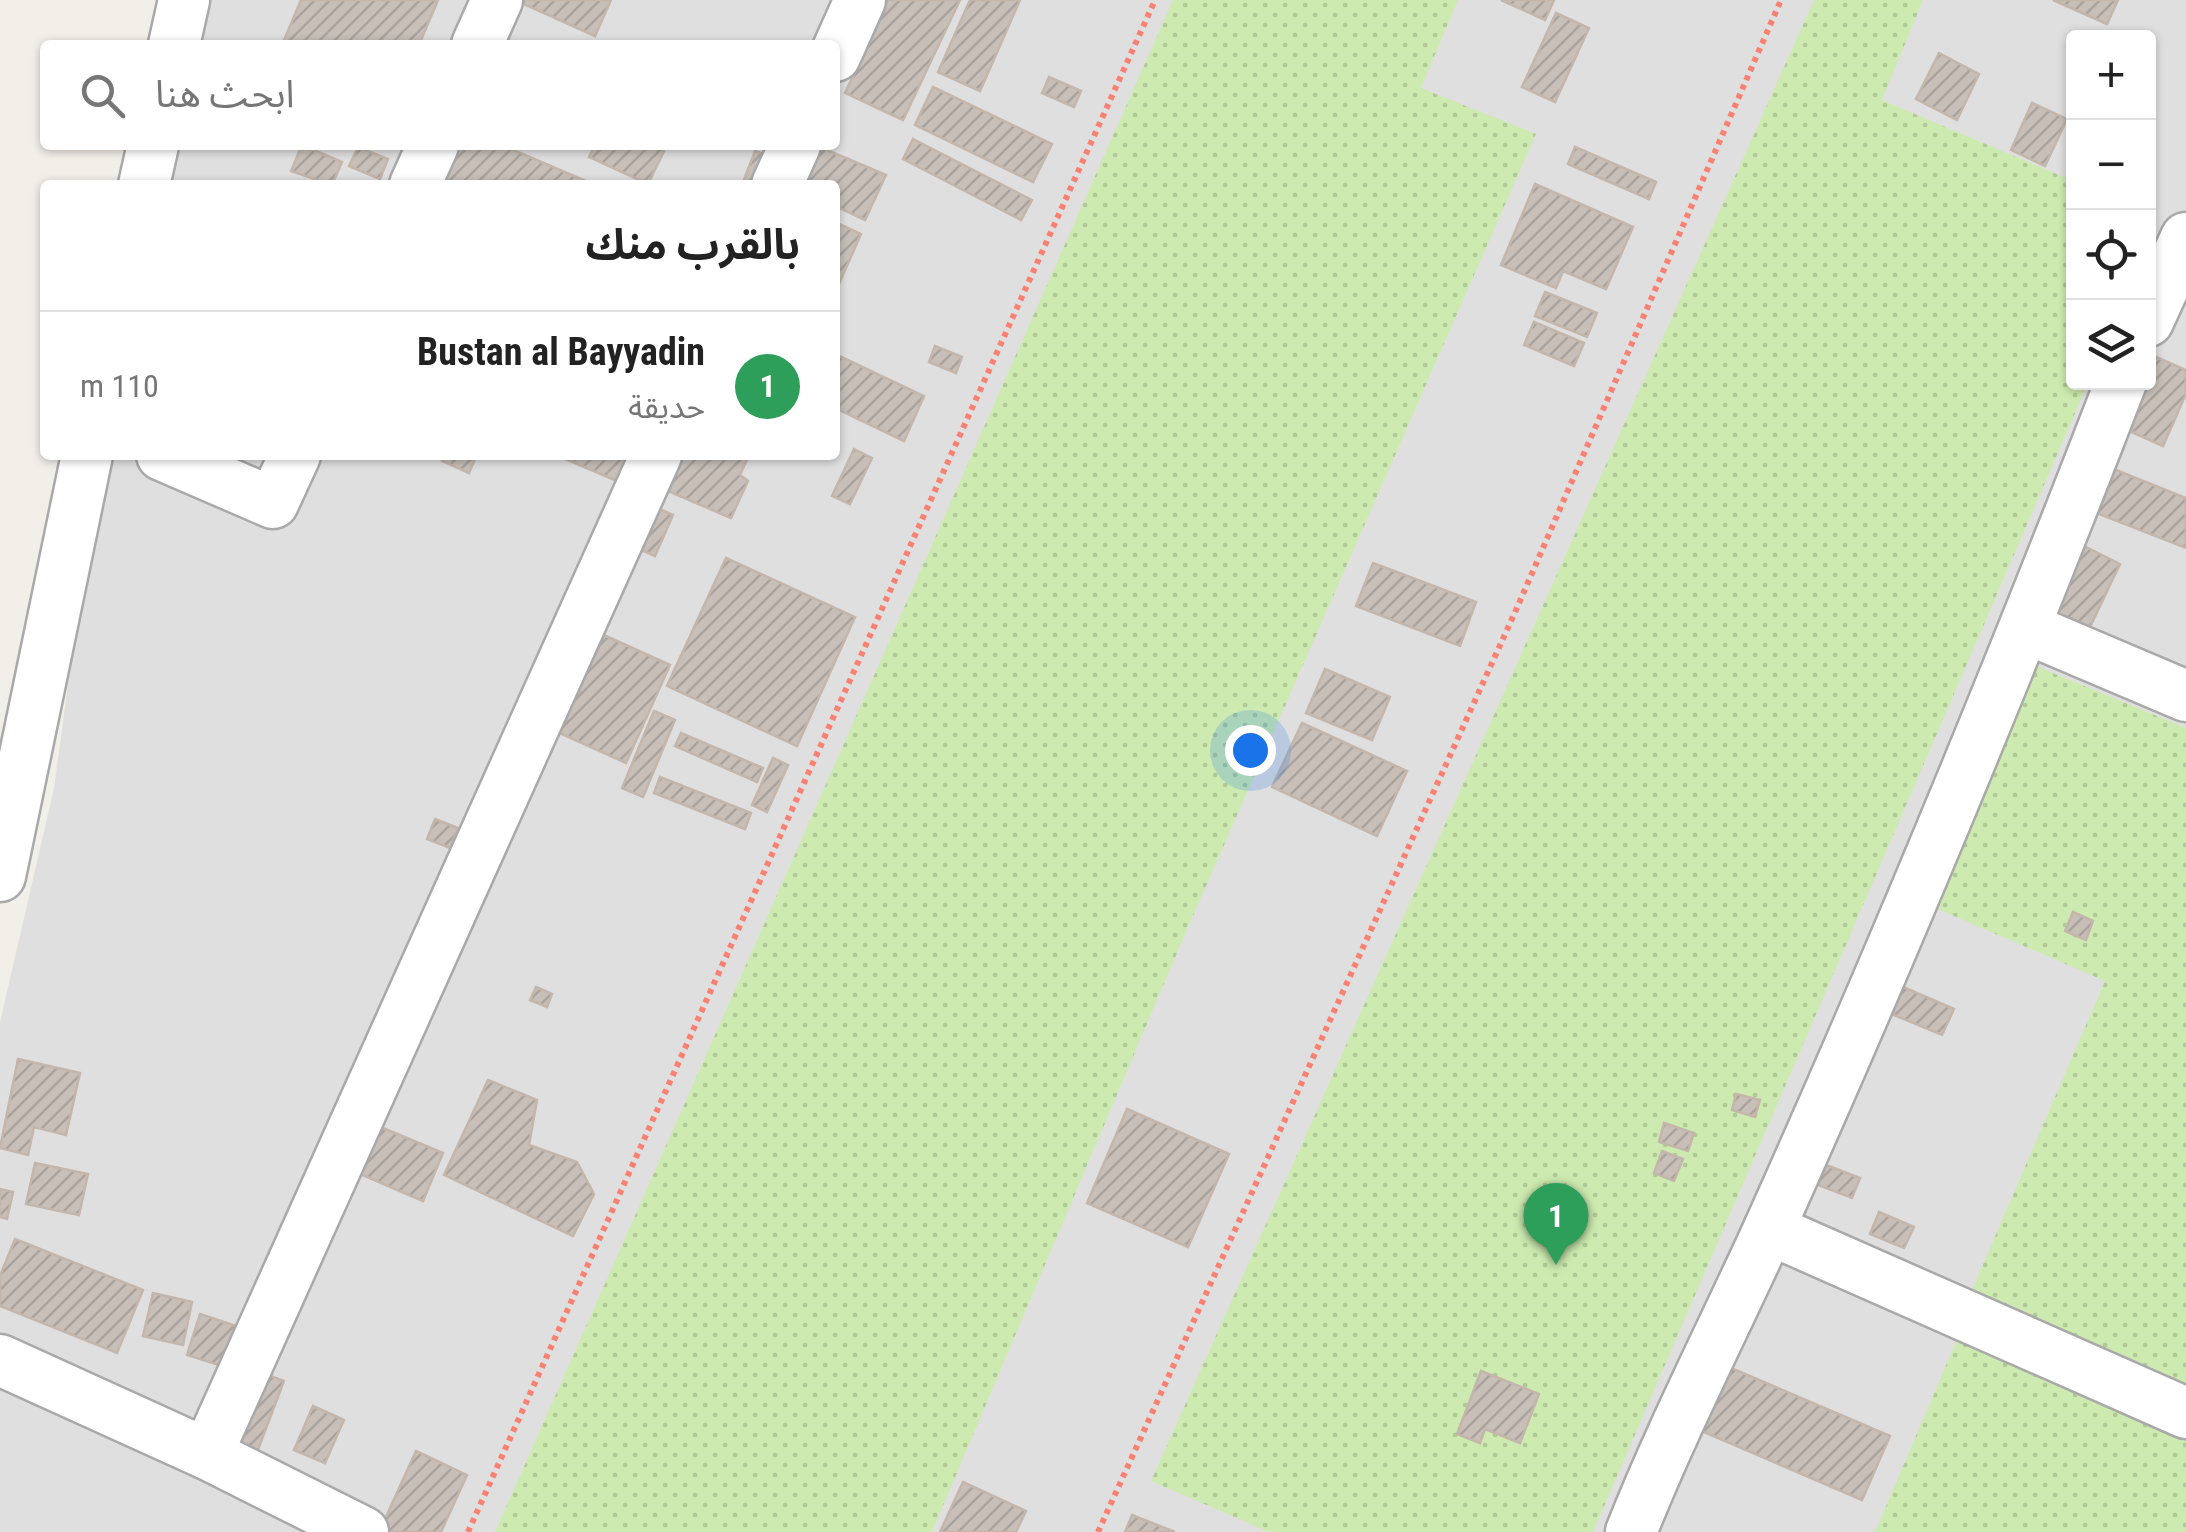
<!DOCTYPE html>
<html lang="ar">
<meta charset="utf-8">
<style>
:root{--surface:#fff;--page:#f2f2f2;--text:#222;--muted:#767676;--line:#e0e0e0;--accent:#7c3aed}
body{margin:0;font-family:"Roboto Condensed","Noto Sans Arabic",sans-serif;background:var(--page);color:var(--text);direction:rtl}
.controls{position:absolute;right:30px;top:30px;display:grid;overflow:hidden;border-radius:10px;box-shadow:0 2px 8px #0004}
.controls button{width:90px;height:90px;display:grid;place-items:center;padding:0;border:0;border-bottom:2px solid var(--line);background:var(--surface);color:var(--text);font:50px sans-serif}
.you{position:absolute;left:1250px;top:750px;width:35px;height:35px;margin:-25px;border:8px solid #fff;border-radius:50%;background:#1a73e8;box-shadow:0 0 0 15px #1a73e833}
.badge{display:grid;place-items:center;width:65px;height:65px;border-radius:50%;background:var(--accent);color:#fff;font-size:32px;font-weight:700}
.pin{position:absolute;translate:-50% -82px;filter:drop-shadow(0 2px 5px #0008)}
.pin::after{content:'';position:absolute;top:52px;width:35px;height:30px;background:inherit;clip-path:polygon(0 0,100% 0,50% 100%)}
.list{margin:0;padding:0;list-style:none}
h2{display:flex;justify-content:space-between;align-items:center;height:130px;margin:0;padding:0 40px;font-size:42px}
h2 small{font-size:32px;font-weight:400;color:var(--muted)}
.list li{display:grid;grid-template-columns:65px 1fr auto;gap:30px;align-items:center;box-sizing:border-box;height:150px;padding:0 40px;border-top:2px solid var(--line)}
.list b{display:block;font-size:38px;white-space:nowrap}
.list p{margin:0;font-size:32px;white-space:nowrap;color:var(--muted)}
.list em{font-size:32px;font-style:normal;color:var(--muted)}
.icon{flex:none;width:55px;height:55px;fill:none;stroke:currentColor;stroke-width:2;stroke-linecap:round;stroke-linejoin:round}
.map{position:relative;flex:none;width:2186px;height:1532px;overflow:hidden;direction:ltr}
.search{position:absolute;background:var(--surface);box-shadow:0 2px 8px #0004;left:40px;top:40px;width:800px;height:110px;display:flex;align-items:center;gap:25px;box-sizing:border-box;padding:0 35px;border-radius:10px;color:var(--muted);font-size:38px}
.panel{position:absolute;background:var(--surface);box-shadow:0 2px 8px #0004;left:40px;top:180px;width:800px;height:280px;border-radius:10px;direction:rtl}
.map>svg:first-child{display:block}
.residential{fill:#e0dfdf;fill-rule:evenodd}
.grass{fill:url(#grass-dots)}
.building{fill:url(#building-hatch);stroke:#c4b6ab;stroke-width:2.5}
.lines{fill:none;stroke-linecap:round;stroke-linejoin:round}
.minor-casing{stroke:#a9a9a9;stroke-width:55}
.path{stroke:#fa8072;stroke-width:6;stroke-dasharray:5 5;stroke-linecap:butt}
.minor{stroke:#fff;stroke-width:50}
</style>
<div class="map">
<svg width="2186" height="1532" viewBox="0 0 2186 1532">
<defs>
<pattern id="grass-dots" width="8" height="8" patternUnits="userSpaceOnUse" patternTransform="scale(2.5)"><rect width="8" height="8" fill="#cdebb0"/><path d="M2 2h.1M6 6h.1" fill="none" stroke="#b0c997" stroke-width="1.8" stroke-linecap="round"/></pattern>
<pattern id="building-hatch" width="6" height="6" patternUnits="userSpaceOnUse" patternTransform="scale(2.5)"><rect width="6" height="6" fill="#c7bfb8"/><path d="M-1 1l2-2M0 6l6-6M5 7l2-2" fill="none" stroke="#aba49e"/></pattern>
</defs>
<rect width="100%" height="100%" fill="#f2efe9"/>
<!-- residential -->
<path class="residential" d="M201,0h1985v1532h-2186v-510l54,-234 45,-333h736v-270h-674l9,-40h665v-100h-643zM2074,38h74v344h-74z"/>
<!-- grass -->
<g class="grass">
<polygon points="1173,0 1458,0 1421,88 1536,134 1185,934 932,1532 495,1532"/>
<polygon points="1814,0 1923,0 1882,100 2073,181 2074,382 2088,383 1593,1532 1269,1532 1151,1481"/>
<polygon points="2036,666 2186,728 2186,1389 1969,1297 2105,981 1926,904"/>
<polygon points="1959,1335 2186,1432 2186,1532 1875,1532"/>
</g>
<!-- building -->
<g class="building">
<polygon points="301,0 438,0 419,45 282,45"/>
<polygon points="515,0 611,0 595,36"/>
<polygon points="877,0 886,4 888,0 960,0 903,120 845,93 861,59 848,53"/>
<polygon points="970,0 1020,0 980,91 938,72"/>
<polygon points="1501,0 1554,0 1545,20"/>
<polygon points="2053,0 2118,0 2107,24"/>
<polygon points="1556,13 1589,28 1555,102 1522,87"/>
<polygon points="1939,53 1979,74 1957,120 1916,99"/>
<polygon points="1049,77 1081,91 1074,107 1042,93"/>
<polygon points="933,87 1052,144 1033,182 915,125"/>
<polygon points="2032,103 2067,119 2045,166 2011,150"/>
<polygon points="913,139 1032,200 1021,220 903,159"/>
<polygon points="302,145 342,162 332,185 291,171"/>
<polygon points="452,145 502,145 595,185 434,185"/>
<polygon points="595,145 667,145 648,184 589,157"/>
<polygon points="815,145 886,175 865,220 835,206 835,185 797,185"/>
<polygon points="358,147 388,159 380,179 349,166"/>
<polygon points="1575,147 1656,182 1649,199 1568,164"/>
<polygon points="755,151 766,155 754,185 742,185"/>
<polygon points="1535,184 1633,227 1606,289 1563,271 1556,288 1501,265"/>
<polygon points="835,222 861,234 835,293"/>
<polygon points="1545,292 1597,313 1587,337 1535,316"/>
<polygon points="1534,322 1584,343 1574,366 1524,345"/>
<polygon points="935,346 962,357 956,373 929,362"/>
<polygon points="835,354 924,396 904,441 835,408"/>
<polygon points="2154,356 2186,370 2186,394 2163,446 2123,428 2143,382 2148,382"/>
<polygon points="854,449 872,458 850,504 832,496"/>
<polygon points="445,455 466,455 475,459 469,473 442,461"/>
<polygon points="556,455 620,455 626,458 617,481"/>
<polygon points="667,455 749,455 740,475 748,481 731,518 654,485"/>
<polygon points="2111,468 2186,498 2186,548 2094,512"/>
<polygon points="646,503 673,515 655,556 628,544"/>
<polygon points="2084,546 2120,564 2089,629 2053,612"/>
<polygon points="726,558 855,617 797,746 667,686"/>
<polygon points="1373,563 1476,602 1460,646 1356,606"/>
<polygon points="586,627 670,665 626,763 542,725"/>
<polygon points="1325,669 1390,697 1372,740 1306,713"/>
<polygon points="654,711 675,720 643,797 622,788"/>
<polygon points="1302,723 1407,771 1377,836 1272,787"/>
<polygon points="681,733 763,768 757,782 675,746"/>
<polygon points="773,758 788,765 767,812 752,805"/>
<polygon points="660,777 751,813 745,829 654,793"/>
<polygon points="435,819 458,828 450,848 427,839"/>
<polygon points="2073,912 2093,921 2086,940 2065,931"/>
<polygon points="1889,981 1954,1009 1942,1035 1877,1008"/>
<polygon points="536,987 552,994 547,1007 530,1000"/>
<polygon points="18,1059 80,1073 66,1135 34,1127 28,1155 0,1148"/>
<polygon points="488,1080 537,1100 529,1145 577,1162 594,1194 573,1236 444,1175"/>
<polygon points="1736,1094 1760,1100 1755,1117 1732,1110"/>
<polygon points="1127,1109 1229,1154 1188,1247 1087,1203"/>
<polygon points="1664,1123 1694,1133 1688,1151 1659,1142"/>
<polygon points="378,1126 443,1153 423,1201 358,1173"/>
<polygon points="1662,1151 1683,1159 1674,1181 1654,1173"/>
<polygon points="35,1163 88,1174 79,1215 26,1204"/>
<polygon points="1821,1163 1860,1178 1852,1198 1813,1183"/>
<polygon points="0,1189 13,1192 7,1219 0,1217"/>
<polygon points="1879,1212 1914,1227 1904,1248 1870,1234"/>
<polygon points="15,1239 143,1290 117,1353 0,1306 0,1276"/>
<polygon points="153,1293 192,1302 183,1345 143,1336"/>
<polygon points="200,1314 242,1328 228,1368 187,1355"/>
<polygon points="1724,1365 1890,1436 1862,1500 1697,1429"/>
<polygon points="255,1370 284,1381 256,1455 227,1444"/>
<polygon points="1481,1371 1539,1394 1520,1443 1485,1429 1480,1443 1457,1434"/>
<polygon points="313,1406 344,1420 325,1463 294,1450"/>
<polygon points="416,1451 467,1475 441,1532 384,1532 380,1530"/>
<polygon points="963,1482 1026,1511 1016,1532 940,1532"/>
<polygon points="1132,1515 1175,1532 1125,1532"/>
</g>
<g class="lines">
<defs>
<g id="minor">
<polyline points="174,45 184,0"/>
<polyline points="477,45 497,0"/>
<polyline points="835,56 860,0"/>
<polyline points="144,185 153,145"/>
<polyline points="415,185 433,145"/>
<polyline points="777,185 795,145"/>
<polyline points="2148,321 2186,238"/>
<polyline points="162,455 273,503 295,455"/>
<polyline points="2026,628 2186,696"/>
<polyline points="0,876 87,455"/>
<polyline points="1769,1229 2186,1413"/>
<polyline points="0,1360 207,1454 363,1532"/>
<polyline points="207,1454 656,455"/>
<path d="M1631,1532c41,-103 92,-202 138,-303 125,-278 242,-562 352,-847"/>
</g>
</defs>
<!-- minor casing -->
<use href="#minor" class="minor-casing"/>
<!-- path -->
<g class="path">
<polyline points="468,1532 1155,0"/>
<polyline points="1098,1532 1516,610 1781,0"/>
</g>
<!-- minor -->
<use href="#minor" class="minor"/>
</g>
</svg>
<div class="controls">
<button>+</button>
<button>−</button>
<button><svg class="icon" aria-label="locate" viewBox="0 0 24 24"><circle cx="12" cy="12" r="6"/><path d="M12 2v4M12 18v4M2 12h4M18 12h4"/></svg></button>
<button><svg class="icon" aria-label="layers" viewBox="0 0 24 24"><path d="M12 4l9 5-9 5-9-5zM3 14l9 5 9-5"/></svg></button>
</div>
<div class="you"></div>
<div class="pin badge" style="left:1556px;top:1265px;background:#2e9e5b">1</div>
<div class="search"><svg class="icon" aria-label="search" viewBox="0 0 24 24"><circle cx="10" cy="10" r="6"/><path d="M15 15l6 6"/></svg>ابحث هنا</div>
<section class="panel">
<h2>بالقرب منك<small></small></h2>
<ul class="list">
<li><span class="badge" style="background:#2e9e5b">1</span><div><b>Bustan al Bayyadin</b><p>حديقة</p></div><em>110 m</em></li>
</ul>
</section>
</div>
